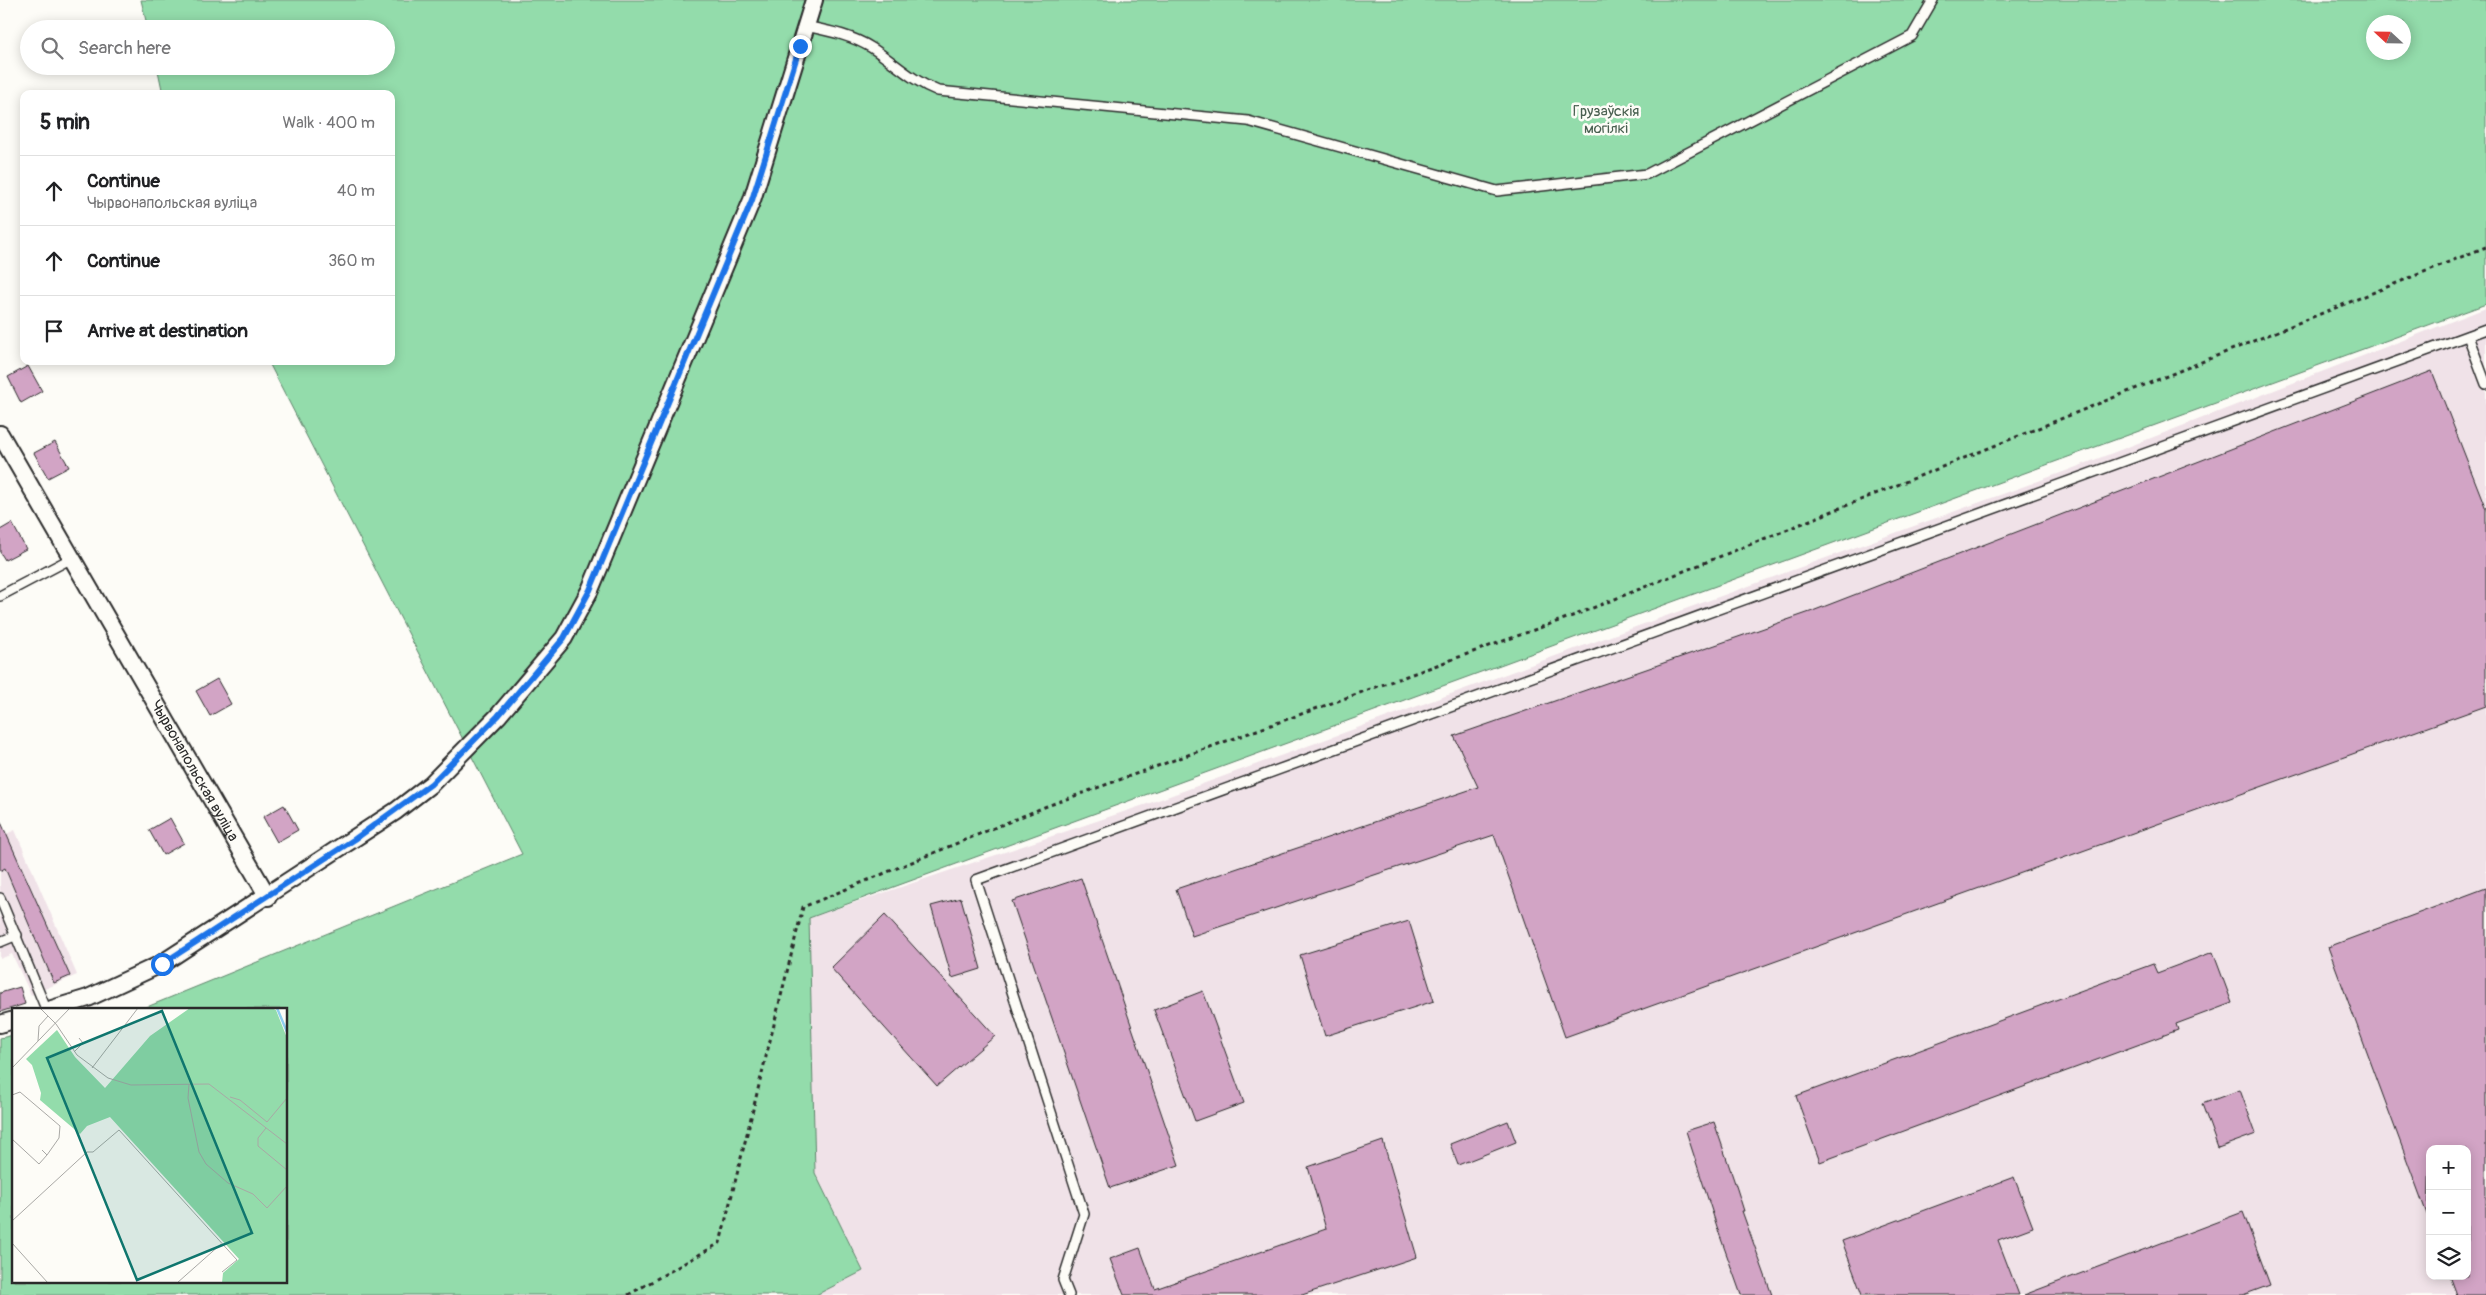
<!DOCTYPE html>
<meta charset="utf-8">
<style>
:root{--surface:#fff;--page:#f6f6f6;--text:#202124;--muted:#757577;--line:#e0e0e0}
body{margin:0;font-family:Pangolin,sans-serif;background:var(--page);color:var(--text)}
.controls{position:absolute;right:15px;bottom:15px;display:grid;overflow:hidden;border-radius:10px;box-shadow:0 2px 12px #0003}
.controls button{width:45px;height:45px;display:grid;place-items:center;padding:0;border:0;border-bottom:1px solid var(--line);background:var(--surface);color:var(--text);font:25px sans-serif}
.compass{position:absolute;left:2366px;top:15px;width:45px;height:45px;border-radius:50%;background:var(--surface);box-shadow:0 2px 12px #0003;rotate:292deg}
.stop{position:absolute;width:15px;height:15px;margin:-11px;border:4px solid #1a73e8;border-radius:50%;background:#fff}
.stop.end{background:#1a73e8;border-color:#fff;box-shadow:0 1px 5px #0008}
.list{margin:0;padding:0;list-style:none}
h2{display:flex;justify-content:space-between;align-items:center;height:65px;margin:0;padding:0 20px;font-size:21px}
h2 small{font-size:16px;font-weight:400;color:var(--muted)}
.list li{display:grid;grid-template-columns:32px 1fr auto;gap:15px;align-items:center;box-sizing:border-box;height:70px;padding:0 20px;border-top:1px solid var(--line)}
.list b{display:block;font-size:19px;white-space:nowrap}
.list p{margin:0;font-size:16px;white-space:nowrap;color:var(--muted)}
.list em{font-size:16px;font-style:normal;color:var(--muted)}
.icon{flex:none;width:28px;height:28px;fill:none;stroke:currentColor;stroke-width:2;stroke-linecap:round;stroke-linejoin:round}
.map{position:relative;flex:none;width:2486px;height:1295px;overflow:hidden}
.search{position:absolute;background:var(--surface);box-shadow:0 2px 12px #0003;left:20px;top:20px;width:375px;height:55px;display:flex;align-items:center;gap:12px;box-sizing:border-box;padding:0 18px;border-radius:28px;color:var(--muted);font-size:19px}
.panel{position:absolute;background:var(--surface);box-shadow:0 2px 12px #0003;left:20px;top:90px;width:375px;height:275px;border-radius:10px}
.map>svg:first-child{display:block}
.built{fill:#f0e2e8;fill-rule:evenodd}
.green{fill:#93dcab;stroke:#5f846b;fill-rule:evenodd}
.building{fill:#d2a4c5;stroke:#2b2b2b}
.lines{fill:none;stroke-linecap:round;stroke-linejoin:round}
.lane-casing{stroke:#2b2b2b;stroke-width:12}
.street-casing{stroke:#2b2b2b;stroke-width:20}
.path{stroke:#2b2b2b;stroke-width:3;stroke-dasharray:4 4;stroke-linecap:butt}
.lane{stroke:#fdfcf7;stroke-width:9}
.street{stroke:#fdfcf7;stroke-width:16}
.route{stroke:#1a73e8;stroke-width:6}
.labels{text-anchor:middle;stroke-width:5;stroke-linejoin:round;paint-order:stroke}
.park-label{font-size:15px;fill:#4a6051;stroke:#fdfcf7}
.street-label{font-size:15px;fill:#2b2b2b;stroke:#fdfcf7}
.inset-river{fill:none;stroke:#8fceef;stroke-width:2.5}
.inset-road{fill:none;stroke:#a9a8a5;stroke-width:1}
.view{fill:#0f766e;fill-opacity:0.15;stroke:#0f766e;stroke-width:2.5}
.inset-edge{fill:none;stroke:#2b2b2b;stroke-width:2.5}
</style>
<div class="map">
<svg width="2486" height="1295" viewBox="0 0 2486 1295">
<rect width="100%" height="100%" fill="#fdfcf7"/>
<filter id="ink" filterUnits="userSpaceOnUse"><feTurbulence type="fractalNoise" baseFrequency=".02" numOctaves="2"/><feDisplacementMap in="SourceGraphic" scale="10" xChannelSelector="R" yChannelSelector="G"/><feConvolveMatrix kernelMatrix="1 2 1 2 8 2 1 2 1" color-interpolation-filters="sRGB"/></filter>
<g filter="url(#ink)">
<!-- built -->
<g class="built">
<path d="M2486,308v987h-1670l47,-24 -48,-98 -6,-255 341,-115 916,-332zM2430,1149h37v127h-37z"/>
<polygon points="15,830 77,975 31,995 12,954 0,959 0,837"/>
</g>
<!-- green -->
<path class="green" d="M141,0h2345v304l-1677,614 6,255 48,98 -47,24h-816v-257l14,-3v246h272v-272h-144l380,-155 -254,-493h123v-267h-228l-6,-28h229v-37h-238zM2374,22h30v30h-30z"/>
<!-- building -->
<g class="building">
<polygon points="28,366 42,391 21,403 8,377"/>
<polygon points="2432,371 2486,509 2486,706 1565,1037 1494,835 1192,936 1176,889 1478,787 1454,736 1810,612"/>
<polygon points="55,442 69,467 48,478 34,453"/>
<polygon points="12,523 26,549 5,560 0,552 0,530"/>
<polygon points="217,679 231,704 210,716 196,691"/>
<polygon points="284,805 298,830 277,842 263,817"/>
<polygon points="170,818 184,843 163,855 149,830"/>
<polygon points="0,820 70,976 54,983 5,868 0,871"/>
<polygon points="1081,878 1179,1165 1110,1188 1012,901"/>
<polygon points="2486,888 2486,1295 2457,1295 2450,1276 2467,1276 2467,1149 2430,1149 2428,1217 2328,947"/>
<polygon points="961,898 981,969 952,978 931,906"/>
<polygon points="885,915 995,1036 937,1086 831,968"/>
<polygon points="1409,921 1434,1001 1325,1036 1300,955"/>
<polygon points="2213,952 2232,1003 2176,1024 2178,1030 1820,1162 1796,1096 2153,964 2157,973"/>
<polygon points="20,987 25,1004 0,1012 0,993"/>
<polygon points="1203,991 1244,1103 1195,1121 1154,1010"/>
<polygon points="2240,1090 2256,1134 2218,1148 2202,1104"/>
<polygon points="1508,1121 1516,1142 1458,1165 1450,1144"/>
<polygon points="1714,1122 1737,1189 1744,1211 1742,1211 1772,1295 1741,1295 1720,1236 1686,1131"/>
<polygon points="1383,1141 1417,1257 1302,1295 1124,1295 1110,1259 1140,1248 1155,1289 1326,1229 1308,1167"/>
<polygon points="2014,1177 2033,1227 1998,1240 2019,1295 1862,1295 1842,1241"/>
<polygon points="2243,1212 2270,1285 2243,1295 2024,1295"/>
</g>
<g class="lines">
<defs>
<g id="lane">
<path d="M805,26c24,5 46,9 67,22 23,15 40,33 66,43l310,30 249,70 150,-17 265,-138 21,-36"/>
<polyline points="2468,336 2486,384"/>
<polyline points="0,596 72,558"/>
<polyline points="0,898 46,1009"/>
<polyline points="0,942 17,935"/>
<polyline points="1069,1295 1063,1280 1084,1214 976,880 2486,329"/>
</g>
<g id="street">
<path id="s1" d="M0,434l268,463"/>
<polyline points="52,1009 88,998 161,964 396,811 431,784 498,716 564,638 590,590 752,200 814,0"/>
<polyline points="0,1024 14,1020"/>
</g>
</defs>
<!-- lane casing -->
<use href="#lane" class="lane-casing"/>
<!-- street casing -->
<use href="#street" class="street-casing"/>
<!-- path -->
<polyline class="path" points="628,1295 720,1243 803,907 1047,806 1578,614 2486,247"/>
<!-- lane -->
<use href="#lane" class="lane"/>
<!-- street -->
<use href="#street" class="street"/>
</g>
</g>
<g class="lines" filter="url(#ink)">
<!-- route -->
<polyline class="route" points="162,964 355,839 431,784 498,716 564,638 590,590 752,200 800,46"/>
</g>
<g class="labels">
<!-- park labels -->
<g class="park-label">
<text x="1606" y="116">Грузаўскія<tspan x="1606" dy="17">могілкі</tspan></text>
</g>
<!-- street labels -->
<g class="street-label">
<text dy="5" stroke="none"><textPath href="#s1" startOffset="389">Чырвонапольская вуліца</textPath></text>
</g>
</g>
<!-- overview -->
<g transform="translate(12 1008)">
<rect width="275" height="275" fill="#fdfcf7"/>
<path d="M178,0h81l5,2 11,28v245h-65l1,-10 16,-14 -129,-142 -23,9 -7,8 -40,-34 1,-7 -9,-28 -6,-6 31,-29 18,27 30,31 45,-52z" fill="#93dcab"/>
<path class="inset-river" d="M265,0l10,24"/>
<path class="inset-road" d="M28,0l16,16 21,31 31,23 23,7 78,-1 78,60M26,33l1,-15 9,-10M62,44l9,-9 -4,-5M0,60l58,-60M80,60l46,-60M177,76l-1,14 11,54 7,12 22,19 25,11 14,14 20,-22M0,87l8,-3 40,34 -1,12 -12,17M218,89l10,3 27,22 20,-24M254,120l-8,10v8l29,24M0,131l27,25 8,-9 -5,-5M0,213l75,-69h6l26,-22 118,130 -15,12M0,235l36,40M165,275l44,-39"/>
<path class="view" d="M150,3l90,222 -115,47 -90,-222z"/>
<rect width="275" height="275" class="inset-edge"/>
</g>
</svg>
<div class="controls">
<button>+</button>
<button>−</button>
<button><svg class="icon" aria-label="layers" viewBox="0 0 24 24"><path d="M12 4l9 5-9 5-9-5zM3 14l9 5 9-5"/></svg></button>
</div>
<svg class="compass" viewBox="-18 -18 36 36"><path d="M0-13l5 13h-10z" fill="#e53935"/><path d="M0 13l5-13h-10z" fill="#757577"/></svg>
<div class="stop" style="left:162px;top:964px"></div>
<div class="stop end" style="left:800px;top:46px"></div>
<div class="search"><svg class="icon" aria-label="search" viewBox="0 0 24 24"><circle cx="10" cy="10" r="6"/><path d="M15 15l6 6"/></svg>Search here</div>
<section class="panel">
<h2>5 min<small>Walk · 400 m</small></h2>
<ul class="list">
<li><svg class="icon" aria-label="ahead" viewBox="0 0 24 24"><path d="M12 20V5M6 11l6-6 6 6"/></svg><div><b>Continue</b><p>Чырвонапольская вуліца</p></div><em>40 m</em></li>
<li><svg class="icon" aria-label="ahead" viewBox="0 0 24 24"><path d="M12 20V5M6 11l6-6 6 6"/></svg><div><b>Continue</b></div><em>360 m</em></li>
<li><svg class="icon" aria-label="arrive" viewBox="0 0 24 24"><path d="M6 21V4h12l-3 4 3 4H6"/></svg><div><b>Arrive at destination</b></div></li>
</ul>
</section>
</div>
